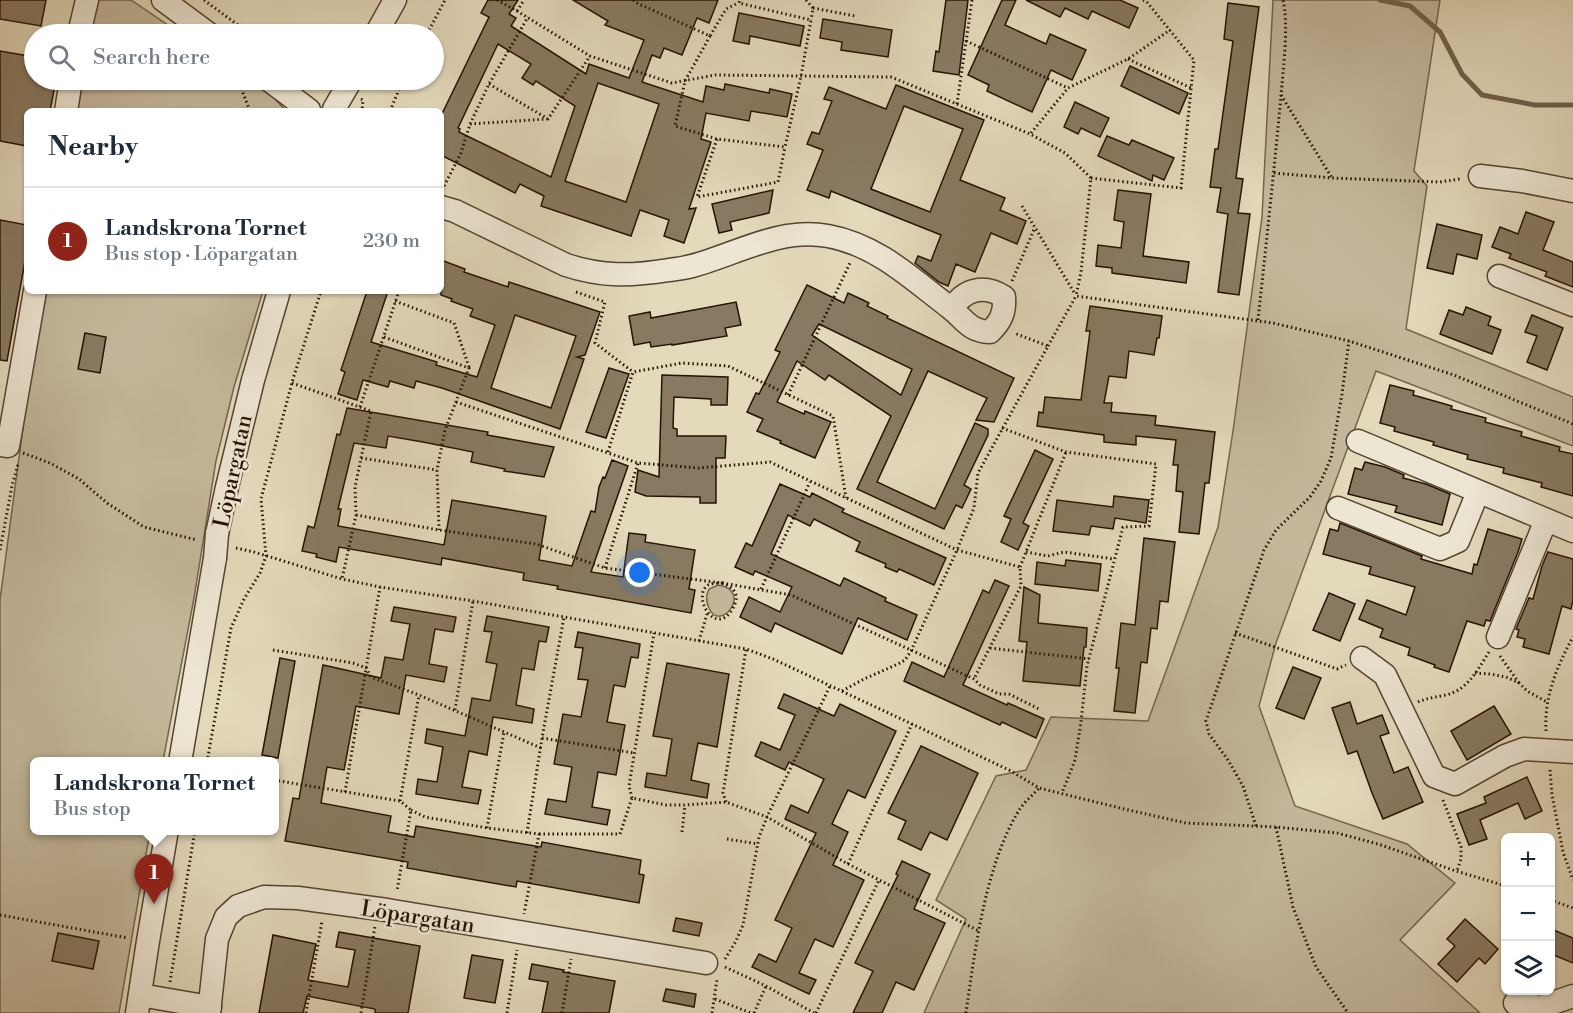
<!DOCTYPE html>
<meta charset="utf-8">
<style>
:root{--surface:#fff;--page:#f2f2f3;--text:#1f2937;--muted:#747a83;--line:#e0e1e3;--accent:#8f2418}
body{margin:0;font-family:"Libre Bodoni",serif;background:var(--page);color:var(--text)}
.controls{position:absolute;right:18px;bottom:18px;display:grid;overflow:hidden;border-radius:9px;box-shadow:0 2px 4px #0004}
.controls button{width:54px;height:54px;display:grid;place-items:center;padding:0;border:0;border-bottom:2px solid var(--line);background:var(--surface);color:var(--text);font:30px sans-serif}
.you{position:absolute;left:640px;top:573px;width:21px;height:21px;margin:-15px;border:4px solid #fff;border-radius:50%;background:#1a73e8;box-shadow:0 0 0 9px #1a73e833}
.badge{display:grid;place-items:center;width:39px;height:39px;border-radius:50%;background:var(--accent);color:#fff;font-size:20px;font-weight:700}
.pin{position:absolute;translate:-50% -50px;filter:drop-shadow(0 2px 3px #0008)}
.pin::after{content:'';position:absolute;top:32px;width:21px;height:18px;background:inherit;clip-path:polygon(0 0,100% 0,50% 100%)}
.popup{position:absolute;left:30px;top:757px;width:249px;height:78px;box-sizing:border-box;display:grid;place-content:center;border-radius:9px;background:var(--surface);filter:drop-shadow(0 2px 4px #0005);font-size:20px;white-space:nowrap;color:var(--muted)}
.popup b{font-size:22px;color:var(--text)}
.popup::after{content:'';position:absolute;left:50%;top:100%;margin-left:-12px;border:12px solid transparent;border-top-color:var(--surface)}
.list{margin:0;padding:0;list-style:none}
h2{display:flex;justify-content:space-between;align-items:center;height:78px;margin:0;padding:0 24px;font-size:26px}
h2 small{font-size:20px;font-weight:400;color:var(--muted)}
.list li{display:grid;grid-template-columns:39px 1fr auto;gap:18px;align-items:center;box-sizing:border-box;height:108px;padding:0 24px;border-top:2px solid var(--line)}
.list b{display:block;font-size:22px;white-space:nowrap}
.list p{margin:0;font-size:20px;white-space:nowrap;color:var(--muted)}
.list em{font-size:20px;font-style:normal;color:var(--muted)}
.icon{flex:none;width:33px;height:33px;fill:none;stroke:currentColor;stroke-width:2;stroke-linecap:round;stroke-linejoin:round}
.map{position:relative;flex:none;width:1573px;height:1013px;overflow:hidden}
.search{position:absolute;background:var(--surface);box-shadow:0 2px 4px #0004;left:24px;top:24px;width:420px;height:66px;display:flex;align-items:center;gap:15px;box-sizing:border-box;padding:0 21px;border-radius:33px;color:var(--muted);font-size:22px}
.panel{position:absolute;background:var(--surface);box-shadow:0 2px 4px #0004;left:24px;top:108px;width:420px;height:186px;border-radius:9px}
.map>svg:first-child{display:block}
.green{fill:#c3b79b;stroke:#74654e;stroke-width:1.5}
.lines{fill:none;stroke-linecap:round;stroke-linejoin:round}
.stream{stroke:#71624b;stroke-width:5}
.building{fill:#887a62;stroke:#261301;stroke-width:1.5;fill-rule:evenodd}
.minor-casing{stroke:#554430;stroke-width:25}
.path{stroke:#261301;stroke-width:3;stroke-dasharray:1.5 3;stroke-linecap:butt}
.minor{stroke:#ede6d3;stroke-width:22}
.minor-bridge-casing{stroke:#554430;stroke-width:25;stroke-linecap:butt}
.minor-bridge{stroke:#ede6d3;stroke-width:22}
.labels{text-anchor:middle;stroke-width:5;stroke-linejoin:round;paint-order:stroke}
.street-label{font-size:22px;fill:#261301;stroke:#ede6d3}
</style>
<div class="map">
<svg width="1573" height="1013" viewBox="0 0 1573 1013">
<rect width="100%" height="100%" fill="#e3d9bb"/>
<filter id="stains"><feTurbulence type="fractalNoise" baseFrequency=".00333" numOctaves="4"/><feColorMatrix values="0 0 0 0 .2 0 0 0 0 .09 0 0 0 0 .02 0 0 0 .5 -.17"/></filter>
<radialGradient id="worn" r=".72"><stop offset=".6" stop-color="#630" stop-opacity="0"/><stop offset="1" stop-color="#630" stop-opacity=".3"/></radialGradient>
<!-- green -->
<g class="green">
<polygon points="96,0 131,0 181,34 90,34"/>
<polygon points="1273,0 1440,0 1414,171 1427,186 1406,329 1573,397 1573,446 1376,371 1276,643 1259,706 1295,806 1407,844 1455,883 1400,940 1480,1013 924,1013 966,919 936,900 996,776 1026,770 1051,717 1148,721 1218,527 1233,431 1262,217"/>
<polygon points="83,80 249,80 274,98 286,111 77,111"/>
<polygon points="45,291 263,291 234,387 216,461 194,598 163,761 34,762 34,830 150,831 119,1013 0,1013 0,600 28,390"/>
<path d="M718,585c36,5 2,49 -9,23 -3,-6 -3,-13 0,-19z"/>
</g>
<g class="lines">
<!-- stream -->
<polyline class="stream" points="1380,0 1410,6 1440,32 1462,74 1482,95 1535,105 1573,105"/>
</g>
<!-- building -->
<g class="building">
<polygon points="0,0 46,0 41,26 0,19"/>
<path d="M488,0h30l-9,14 7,4 -5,8 75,48 3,-10 40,14 15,-38 -39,-15 3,-4 -35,-21h145l-9,23 -12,-5 -15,37 -18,-7 -4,10 -8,-3 -10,27 61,20 3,-16 18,4 1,-6 44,9 1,-4 22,5 -5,23 -36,-6 -2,10 -43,-8 -5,26 10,3 -22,67 7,-1 -12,35 -20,-7 5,-16 -29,-10 -9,26 -90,-30 3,-10 -24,-12 -5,9 -74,-38v-39l48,-99 -8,-4zM498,44l33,20 -9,14 11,7 3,-4 39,25 -24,71 -92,-45 1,-3 -2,-1zM598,83l61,21 -33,98 -61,-21z"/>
<polygon points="946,0 968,0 959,75 933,71 936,51 939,52"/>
<polygon points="1002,0 1016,0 1005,25 1046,44 1050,34 1086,50 1072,80 1051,70 1032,112 987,91 989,85 968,75"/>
<polygon points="1026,0 1120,0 1138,8 1129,28 1092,11 1088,19 1065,8 1060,17"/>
<polygon points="1228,3 1259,7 1236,178 1243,179 1238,213 1250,214 1239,295 1218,292 1228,214 1217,212 1221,188 1210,187 1215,149 1218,149 1233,41 1224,39"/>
<polygon points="739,13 804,26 800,46 750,36 749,44 733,41"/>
<polygon points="823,19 892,30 888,57 841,50 842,42 820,38"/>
<polygon points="0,51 34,57 34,80 56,80 50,111 27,111 27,146 0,141"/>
<polygon points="1130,66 1188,93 1179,114 1121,86"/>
<path d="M896,85l88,35 -24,60 45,18 -5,12 26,11 -9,23 -26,-11 -16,39 -19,-8 -8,22 -9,-4 -24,-19 3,-7 13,5 10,-26 -110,-44 -2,7 -22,-8 16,-40 -16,-6 5,-12 7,2 13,-33 -8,-2 5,-12 57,22zM904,106l59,23 -33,83 -59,-23z"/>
<polygon points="1075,102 1109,118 1100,137 1081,128 1078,134 1064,127"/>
<polygon points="1107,136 1129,145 1132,140 1174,158 1164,180 1153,175 1152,181 1098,156"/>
<polygon points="773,190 769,213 730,222 732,230 719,233 712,204"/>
<polygon points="1118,190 1151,194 1143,256 1189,262 1186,283 1112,273 1112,268 1096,266 1098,245 1121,248 1124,222 1114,220"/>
<polygon points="1526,212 1554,222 1543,250 1573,262 1573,287 1545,276 1547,272 1509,258 1511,254 1492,247 1500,227 1518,234"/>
<polygon points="0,220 27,225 27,250 7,361 0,360"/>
<polygon points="1437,224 1482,235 1477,259 1457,254 1453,274 1427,268"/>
<path d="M441,260l24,9 -1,3 44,15 1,-5 91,30 -15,43 -8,2 7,2 -24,70 -118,-41 -26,-7 -2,7 -24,-7 -2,6 -25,-7 -6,20 -19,-6 7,-22 -4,-2 26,-79h21l-17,51 66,20 -1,3 41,12 18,-52 -25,-9 3,-7 -22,-8 1,-2 -11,-4zM515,315l61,21 -25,72 -60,-20z"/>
<path d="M807,285l37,18 4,-10 15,7 6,3 -2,3 21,10 -1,2 127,60 -20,44 -18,-2 11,-22 -59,-27 -51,111 58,27 40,-86 13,6v6l-24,50 7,4 -9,19 -6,-3 -12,24 -87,-40 34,-73 -62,-41 -4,5 -28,-19 -20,41 27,12 1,-3 26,11 -16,36 -35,-15 1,-2 -24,-10 6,-12 -16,-7 9,-19 3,1 21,-42 -5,-2zM819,324l93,45 -11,26 -89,-60z"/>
<polygon points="736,302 741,325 725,328 727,336 672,345 672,344 651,347 650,342 634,345 629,316 650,312 651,318"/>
<polygon points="1090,306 1162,316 1159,338 1157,338 1154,355 1129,351 1126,378 1109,376 1104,403 1112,403 1111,412 1156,416 1155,425 1215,432 1209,483 1205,483 1199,534 1179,532 1183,492 1176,491 1178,465 1173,465 1176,440 1136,436 1136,445 1104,442 1104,435 1037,426 1039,412 1043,413 1045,397 1081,400 1090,331 1086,331"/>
<polygon points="1466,307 1491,317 1488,325 1501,330 1492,354 1440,334 1449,310 1463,315"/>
<polygon points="1532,315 1563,328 1547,370 1527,362 1537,336 1525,332"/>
<polygon points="85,333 106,337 100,373 78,369"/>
<polygon points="609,368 629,374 606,438 586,432"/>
<polygon points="662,375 728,377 727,405 711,405 711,399 674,397 673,428 677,429 677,436 726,436 725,458 716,458 716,503 700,503 700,497 646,496 635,492 638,470 659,477"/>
<polygon points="1390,385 1414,391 1413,395 1452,406 1451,409 1486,418 1485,422 1522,432 1521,436 1560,447 1559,451 1573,454 1573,496 1541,487 1542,483 1503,473 1504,468 1467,459 1468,455 1433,445 1434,442 1394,431 1395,427 1380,423"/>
<polygon points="347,408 488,432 487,435 554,447 544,477 504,471 505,469 471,462 473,452 423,442 388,436 386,448 354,443 338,509 341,509 338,526 444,545 452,500 546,516 539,560 572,566 591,511 595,512 599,487 603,477 605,478 612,460 628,466 591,572 623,577 629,533 646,535 645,542 695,550 689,589 695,590 691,613 557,589 558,586 523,580 524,573 442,558 441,565 339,547 336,562 316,557 317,554 302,551 308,526 314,528 337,434 340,435"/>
<polygon points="1035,450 1053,459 1023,523 1029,526 1018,550 1001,542 1011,519 1004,516"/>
<polygon points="1365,462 1385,467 1404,475 1403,478 1426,484 1450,494 1442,525 1395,512 1397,506 1348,494 1355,468 1362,470"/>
<polygon points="780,484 810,497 812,493 844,509 842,512 946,558 934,585 899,569 897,572 885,567 886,564 856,551 860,542 814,519 810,526 788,515 771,554 840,586 844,578 886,598 885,601 917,615 907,640 858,618 842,654 775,623 771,632 740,617 749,597 780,612 792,587 755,571 753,575 735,567 746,543 752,546"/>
<polygon points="1114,496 1149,500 1146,523 1115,518 1113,529 1091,526 1089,535 1053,531 1057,500 1113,507"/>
<polygon points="1340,523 1422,556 1421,559 1472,574 1474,564 1477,565 1488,529 1522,539 1518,552 1490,621 1486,620 1484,626 1467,621 1449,672 1434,667 1435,665 1408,655 1410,648 1380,637 1383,629 1359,619 1367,600 1406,615 1415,587 1369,574 1371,567 1323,554 1330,529 1338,531"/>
<polygon points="1144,538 1175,542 1168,602 1160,601 1157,629 1151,628 1147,663 1141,662 1135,713 1114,711 1119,668 1116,668 1121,623 1135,625"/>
<polygon points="1548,552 1573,559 1573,600 1571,609 1562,606 1549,654 1523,647 1525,639 1517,637 1519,630 1516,629 1529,598 1533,599 1542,566"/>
<polygon points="1066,560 1101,564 1098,591 1035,584 1037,562 1065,566"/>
<polygon points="995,580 1009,586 963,685 1007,705 1008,703 1044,719 1036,738 1002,722 1000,725 904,681 912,662 944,677 983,590 989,593"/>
<polygon points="1024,587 1040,595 1038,623 1087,628 1086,647 1084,647 1080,686 1023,681 1027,642 1019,641"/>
<polygon points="1329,593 1355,604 1340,641 1313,630"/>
<polygon points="394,607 456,617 453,632 435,629 432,646 429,664 447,667 444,682 406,675 399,714 356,706 344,770 327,767 321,803 391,816 388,832 414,837 416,826 541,847 542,842 641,860 639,874 644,875 639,903 517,881 516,887 407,868 408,862 285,841 293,798 299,799 323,665 381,678 385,657 403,660 410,624 391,621"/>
<polygon points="487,616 549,627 546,642 539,641 534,670 522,668 516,705 534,709 532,723 493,717 487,755 469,751 462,787 481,790 478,804 416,794 418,779 437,782 443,747 425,743 427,729 465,736 472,698 490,701 497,664 486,662 492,632 484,631"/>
<polygon points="578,632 640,644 638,658 631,657 625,687 614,685 607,722 625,725 616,775 598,772 592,807 610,810 607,825 545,814 548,799 566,802 572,767 554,764 563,714 581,717 588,680 578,679 583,648 575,647"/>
<polygon points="280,658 295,661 278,758 262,755"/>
<polygon points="667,663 729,674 717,747 698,743 691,780 709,784 707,798 645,787 647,773 666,776 672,739 653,736"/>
<polygon points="1293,667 1321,678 1304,719 1276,708"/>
<polygon points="784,694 834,716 840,704 896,731 865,798 848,790 832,824 848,832 833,865 864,880 833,947 815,939 799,973 816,980 809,994 752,967 759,954 776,962 792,928 775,920 816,833 785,819 791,805 808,813 824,779 789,762 785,770 755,756 761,742 780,750 795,715 778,708"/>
<polygon points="1350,702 1357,724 1382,715 1389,733 1380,736 1394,773 1408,767 1423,802 1383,819 1372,793 1357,751 1348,754 1332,708"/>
<polygon points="1494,706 1511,734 1467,760 1451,731"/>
<polygon points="921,746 978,773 947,840 930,832 921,850 898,839 906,821 888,813"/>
<polygon points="1527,777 1542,811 1525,819 1518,803 1480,820 1487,839 1469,845 1457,814 1486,803 1484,797"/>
<polygon points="902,861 930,874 914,909 945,923 914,990 896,982 882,1013 853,1013 873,971 855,963 898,875 896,874"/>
<polygon points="676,918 702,923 699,936 673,931"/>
<polygon points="1465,919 1498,949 1485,964 1479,958 1457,982 1438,964 1455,946 1447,939"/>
<polygon points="1551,929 1573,938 1573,963 1551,954"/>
<polygon points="339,932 420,946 408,1013 375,1013 375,1009 307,996 303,1013 259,1013 273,935 316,944 308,980 348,987 355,950 336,947"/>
<polygon points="58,933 99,941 93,969 52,961"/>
<polygon points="472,955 503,960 495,1003 464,998"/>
<polygon points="532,964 564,970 563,972 615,981 609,1013 542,1013 548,982 529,979"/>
<polygon points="666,989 696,994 694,1007 663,1001"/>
</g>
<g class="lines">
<defs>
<g id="minor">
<polyline points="163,0 209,34"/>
<polyline points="79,34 87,0"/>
<polyline points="376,34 395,0"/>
<polyline points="269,80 309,110"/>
<polyline points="334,109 351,80"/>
<polyline points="66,111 71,80"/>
<polyline points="1480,176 1522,181 1573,191"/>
<path d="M441,207l14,4 111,54c36,12 66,11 103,5 8,-1 15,-2 23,-4 45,-12 88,-39 136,-30 49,9 83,42 121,71 15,11 19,24 41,25 11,-11 15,-19 14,-35 -20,-13 -40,-8 -52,12"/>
<polyline points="1499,276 1573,305"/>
<polyline points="1358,441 1573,531"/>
<polyline points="0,445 8,446 35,291"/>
<polyline points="1338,508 1440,549 1458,541 1478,492"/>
<polyline points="217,534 227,487 253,380 279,291"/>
<polyline points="1498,637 1546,520"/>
<polyline points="1362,658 1385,675 1434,776 1455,784 1505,756 1524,749 1573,752"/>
<polyline points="180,762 215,558"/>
<polyline points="140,995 210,1007"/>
<polyline points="1515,1003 1541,1007 1573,996"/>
<polyline points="137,1013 148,941 167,830"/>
<polyline points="209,1013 217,939 226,917 238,906 264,897 298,898 387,910 706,963"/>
</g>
</defs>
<!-- minor casing -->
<use href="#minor" class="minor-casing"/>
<!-- path -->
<g class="path">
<polyline points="204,0 250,34"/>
<polyline points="497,0 517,11 590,56 672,83 715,75 891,77 1030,134 1065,153 1091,178 1081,272 1076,296"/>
<polyline points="633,0 637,3 710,36 726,9 738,3"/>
<polyline points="806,0 813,8 811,20"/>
<polyline points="813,8 855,16"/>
<polyline points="517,11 524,0"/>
<polyline points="427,34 445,0"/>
<polyline points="710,36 685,81 675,126 717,139 785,147 801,76 811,20 739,3 740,0"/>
<polyline points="966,41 1068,88 1128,59 1170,30"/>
<polyline points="1128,59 1191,88"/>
<polyline points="238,80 250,111"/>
<polyline points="315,80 326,83"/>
<polyline points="489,84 548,119 590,56"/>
<polyline points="370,88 375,80"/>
<polyline points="1281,95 1332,178"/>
<polyline points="361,99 363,100 362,111"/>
<polyline points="957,104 972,0"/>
<polyline points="390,111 403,80"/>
<polyline points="470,124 547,119"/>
<polyline points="1031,133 1068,88"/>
<polyline points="717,139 697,197 778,182 785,147"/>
<polyline points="1274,173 1332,178 1440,182 1460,179"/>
<polyline points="1091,178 1181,188 1194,60 1146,1 1143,0"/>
<polyline points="442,190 461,153 470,124 489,84 528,17"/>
<polyline points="1022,206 1075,294"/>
<polyline points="1012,281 1035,227"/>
<polyline points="576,292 605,302 595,343 633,372"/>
<polyline points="395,301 454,323 469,367"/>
<path d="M1258,320c8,-74 16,-149 23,-224 2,-26 8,-72 2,-96"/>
<polyline points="384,337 469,368 445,430 437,470 439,530"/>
<polyline points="1048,346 1076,296 1273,323 1349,341 1454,375 1573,424"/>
<polyline points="292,383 371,411 355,487 356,515 342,579"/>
<polyline points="788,395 850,263"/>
<polyline points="456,402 638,463 699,468 770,462 957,550 1020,567 1021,586 974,679"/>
<polyline points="360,407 399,291"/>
<polyline points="1002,428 1066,452 1156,464 1149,526 1123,527 1087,666 1081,722 1075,760 1062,793"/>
<polyline points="608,452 633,372 682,363 728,366 833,416 846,498"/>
<polyline points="23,453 50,463 79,479 107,503 144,527 197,540"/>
<polyline points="361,458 437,470"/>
<polyline points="356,515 439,530 536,544 605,568 722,583 791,595 974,679 980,685 999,694 1009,694 1041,710"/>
<polyline points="236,548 254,552 342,579 380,587 473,601 746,649 773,659 912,724 1011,771 1039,788 1124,809 1186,823 1276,827 1337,833 1378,844 1456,871 1506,886"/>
<polyline points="0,550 12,486 18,464"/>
<polyline points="1026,552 1048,556 1064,552 1114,559"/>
<polyline points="1020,567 1066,452"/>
<polyline points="605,568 638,463"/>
<path d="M722,583c13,5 18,12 11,25 -17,31 -42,-12 -25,-23 4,-2 10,-2 14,-2z"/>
<polyline points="761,589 810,482"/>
<polyline points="1235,633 1337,669 1346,665"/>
<polyline points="699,641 707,614"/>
<polyline points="990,648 1089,659"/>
<polyline points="273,650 353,663 366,668 371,677 419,695 541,748"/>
<polyline points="1500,656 1519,683"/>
<polyline points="1475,673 1490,674 1506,677 1519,683 1527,691 1547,702"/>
<polyline points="842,691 864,679 898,664 905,660 911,651 957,550 974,508 978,473 1048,346 1014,333"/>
<path d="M1418,702c9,-4 18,-5 28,-7 22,-5 32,-26 43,-43"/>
<polyline points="455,710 473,601"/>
<path d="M1546,731c-2,-34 11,-65 27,-94"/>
<polyline points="542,738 634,753"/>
<polyline points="207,762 231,628 244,599 260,573 266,556 261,499 293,379 321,291"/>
<polyline points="1550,770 1552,795 1563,852 1573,880"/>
<polyline points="274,780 400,801 411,810 397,891"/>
<polyline points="345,792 380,587"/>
<polyline points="632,798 629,786 654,633"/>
<polyline points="1443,800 1461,847 1461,859 1457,871"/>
<polyline points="400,801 419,695"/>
<polyline points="726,802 723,793 746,649"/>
<polyline points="411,810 425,817 487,828 539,834 524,914"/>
<polyline points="1256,826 1243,786 1228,760 1209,734 1206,721 1264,550 1276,530 1310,497 1321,481 1331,458 1342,394 1349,341"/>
<polyline points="1276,827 1293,907 1316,967 1348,1013"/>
<polyline points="487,828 504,732"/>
<polyline points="682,832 685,805"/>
<polyline points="527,833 542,738 564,617"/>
<polyline points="539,834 620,834 632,798 666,805 685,805 726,802 767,817 848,864 979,931"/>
<polyline points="727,839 758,844"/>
<polyline points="848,864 912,724"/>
<polyline points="1550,900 1573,908"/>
<polyline points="0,915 128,938"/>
<polyline points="725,959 736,941 743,925 759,837 767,817 830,686"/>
<polyline points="725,967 766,986 814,1013"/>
<polyline points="170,982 195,830"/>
<polyline points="715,999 751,1013"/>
<polyline points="306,1013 322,921"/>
<polyline points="361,1013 375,926"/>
<polyline points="507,1013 517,950"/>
<polyline points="562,1013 571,959"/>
<polyline points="712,1013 717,979"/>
<polyline points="754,1013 766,986"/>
<polyline points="816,1013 879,880"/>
<path d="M966,1013c9,-63 19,-146 52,-201 5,-9 14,-16 21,-24"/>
</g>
<!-- minor -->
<use href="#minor" class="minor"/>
<defs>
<polyline id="minor-bridge" points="215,558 217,534"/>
</defs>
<!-- minor-bridge casing -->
<use href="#minor-bridge" class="minor-bridge-casing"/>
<!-- minor-bridge -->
<use href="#minor-bridge" class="minor-bridge"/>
</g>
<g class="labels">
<!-- street labels -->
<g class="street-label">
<text transform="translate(232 471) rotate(-78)" y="8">Löpargatan</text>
<text transform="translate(418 916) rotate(9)" y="8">Löpargatan</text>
</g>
</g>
<rect width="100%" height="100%" filter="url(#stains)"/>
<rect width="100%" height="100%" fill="url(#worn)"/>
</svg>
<div class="controls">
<button>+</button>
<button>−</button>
<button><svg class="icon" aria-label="layers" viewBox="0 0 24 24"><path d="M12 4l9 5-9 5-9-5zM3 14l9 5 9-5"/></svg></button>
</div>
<div class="you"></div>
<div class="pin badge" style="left:154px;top:904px">1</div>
<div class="popup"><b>Landskrona Tornet</b>Bus stop</div>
<div class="search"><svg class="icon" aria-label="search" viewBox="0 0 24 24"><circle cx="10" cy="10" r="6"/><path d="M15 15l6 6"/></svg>Search here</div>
<section class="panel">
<h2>Nearby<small></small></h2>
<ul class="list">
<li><span class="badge">1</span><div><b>Landskrona Tornet</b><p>Bus stop · Löpargatan</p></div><em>230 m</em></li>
</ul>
</section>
</div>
